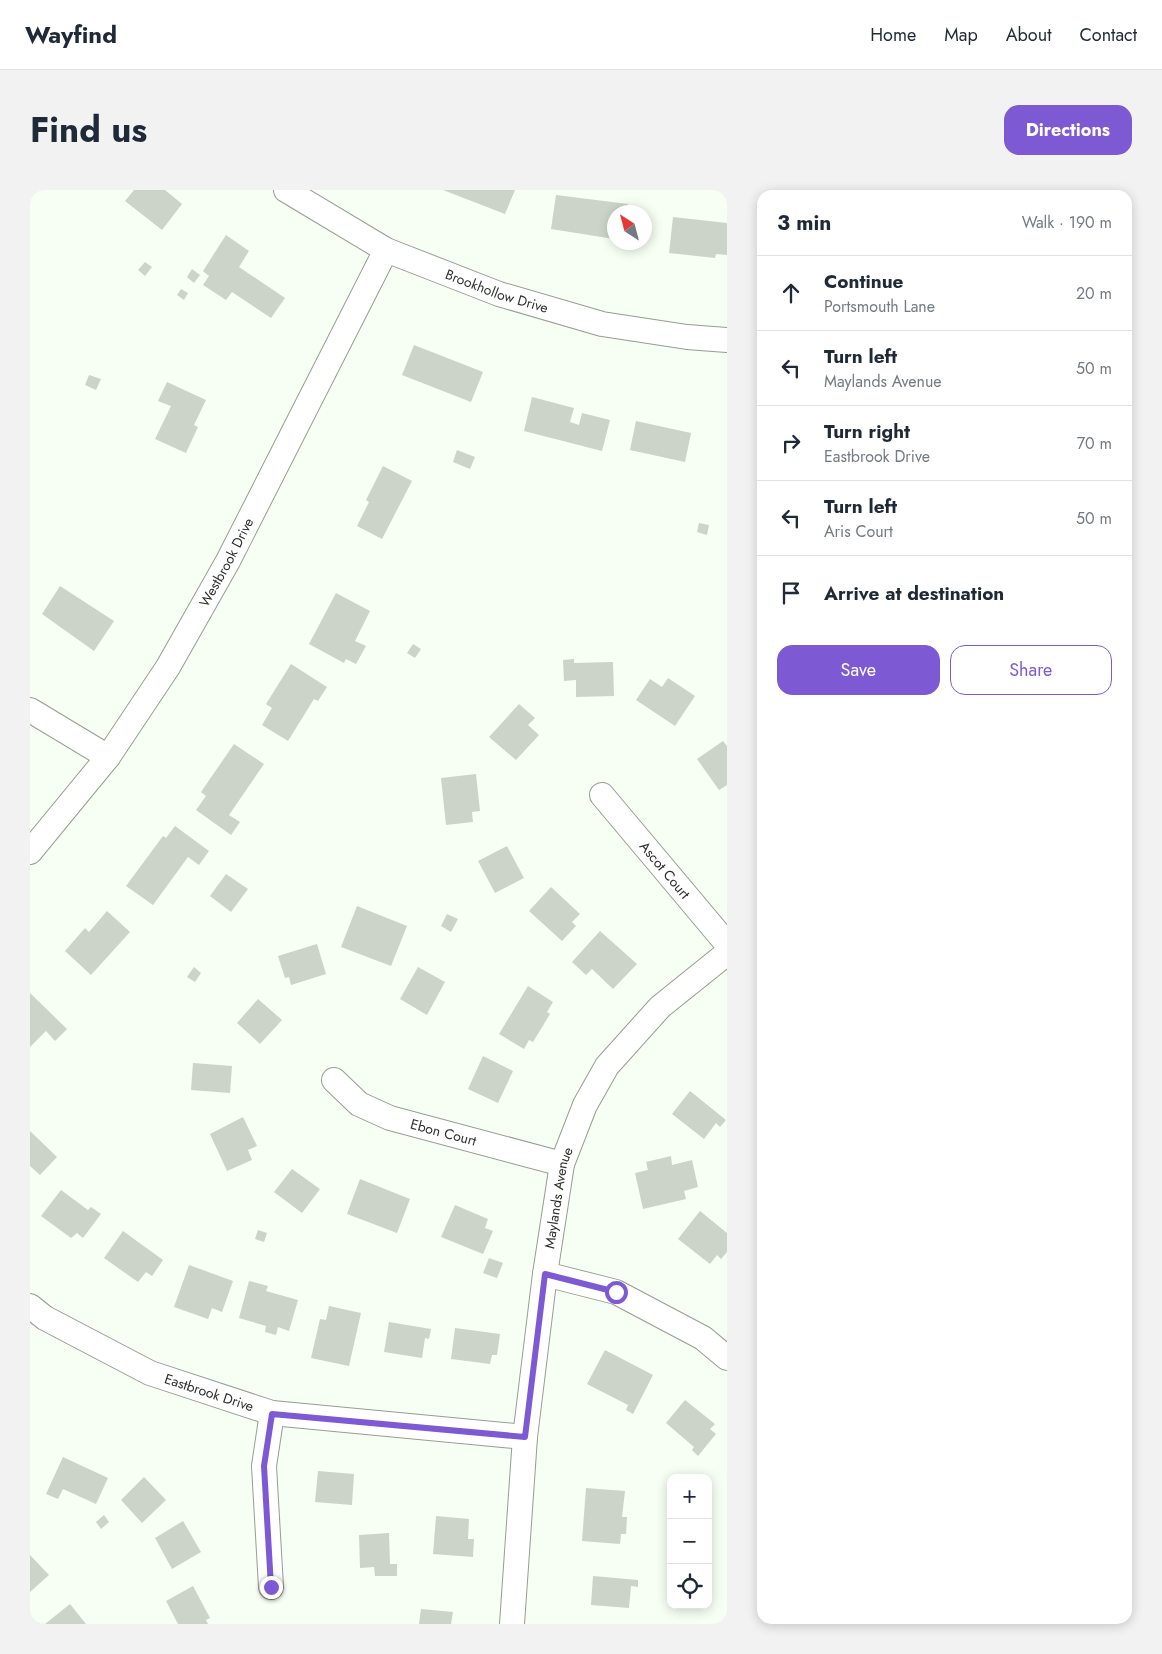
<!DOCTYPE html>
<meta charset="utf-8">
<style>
:root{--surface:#fff;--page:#f2f2f3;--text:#1f2937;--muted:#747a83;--line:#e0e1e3;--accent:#7d5ad4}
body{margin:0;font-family:Jost,sans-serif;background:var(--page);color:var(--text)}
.controls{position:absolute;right:15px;bottom:15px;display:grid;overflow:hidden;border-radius:10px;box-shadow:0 2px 12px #0003}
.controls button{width:45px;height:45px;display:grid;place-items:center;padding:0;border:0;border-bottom:1px solid var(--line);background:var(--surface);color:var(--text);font:25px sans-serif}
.compass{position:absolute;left:577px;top:15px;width:45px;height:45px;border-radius:50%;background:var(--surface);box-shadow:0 2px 12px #0003;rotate:324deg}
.stop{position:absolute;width:15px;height:15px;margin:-11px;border:4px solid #7d5ad4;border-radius:50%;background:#fff}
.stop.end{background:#7d5ad4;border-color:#fff;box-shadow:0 1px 5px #0008}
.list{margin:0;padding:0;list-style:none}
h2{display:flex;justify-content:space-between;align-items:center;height:65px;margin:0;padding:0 20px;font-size:21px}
h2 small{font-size:16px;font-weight:400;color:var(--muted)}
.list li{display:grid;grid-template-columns:32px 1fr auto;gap:15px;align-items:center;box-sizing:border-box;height:75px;padding:0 20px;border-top:1px solid var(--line)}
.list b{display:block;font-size:19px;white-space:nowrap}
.list p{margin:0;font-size:16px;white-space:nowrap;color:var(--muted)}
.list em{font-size:16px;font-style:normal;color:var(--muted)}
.actions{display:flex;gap:10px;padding:15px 20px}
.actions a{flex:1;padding:11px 0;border:1px solid var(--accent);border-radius:15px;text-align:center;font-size:18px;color:var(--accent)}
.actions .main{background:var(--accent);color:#fff}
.icon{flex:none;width:28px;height:28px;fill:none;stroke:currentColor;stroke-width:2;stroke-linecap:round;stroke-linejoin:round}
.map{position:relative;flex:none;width:697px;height:1434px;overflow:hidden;border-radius:15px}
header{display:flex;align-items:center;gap:30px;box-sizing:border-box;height:70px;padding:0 25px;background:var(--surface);border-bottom:1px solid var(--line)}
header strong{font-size:24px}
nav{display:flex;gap:28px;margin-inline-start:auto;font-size:18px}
.intro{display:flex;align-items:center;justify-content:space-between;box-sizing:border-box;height:120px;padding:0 30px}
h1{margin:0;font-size:35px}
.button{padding:12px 22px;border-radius:15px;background:var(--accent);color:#fff;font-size:18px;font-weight:700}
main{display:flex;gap:30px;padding:0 30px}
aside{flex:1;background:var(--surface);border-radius:15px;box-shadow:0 2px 12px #0003}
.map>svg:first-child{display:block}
.building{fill:#ccd3c8}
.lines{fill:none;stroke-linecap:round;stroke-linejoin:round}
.minor-casing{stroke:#969d93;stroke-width:26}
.minor{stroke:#fff;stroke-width:24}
.route{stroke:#7d5ad4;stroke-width:6}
.labels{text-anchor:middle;stroke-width:4.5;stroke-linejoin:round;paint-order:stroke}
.street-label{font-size:14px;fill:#2c2f2b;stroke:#f7fef3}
</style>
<header>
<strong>Wayfind</strong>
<nav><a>Home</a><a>Map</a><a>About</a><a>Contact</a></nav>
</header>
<div class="intro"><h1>Find us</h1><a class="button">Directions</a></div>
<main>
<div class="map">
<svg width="697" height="1434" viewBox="0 0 697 1434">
<rect width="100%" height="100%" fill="#f7fef3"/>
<!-- building -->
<g class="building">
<polygon points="104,0 135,0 152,14 132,40 95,11"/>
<polygon points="413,0 485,0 475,24"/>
<polygon points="526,5 598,14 596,22 584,22 584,49 521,39"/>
<polygon points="643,27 697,33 697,65 686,64 685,68 639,63"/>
<polygon points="196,45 219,61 209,77 255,108 241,128 202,102 196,110 173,95 179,86 173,81"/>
<polygon points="115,72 122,77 115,86 108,80"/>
<polygon points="162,79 170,85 164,93 157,87"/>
<polygon points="151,99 158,103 154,110 147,105"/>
<polygon points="384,155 453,182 441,212 372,185"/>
<polygon points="59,185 71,189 66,200 55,195"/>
<polygon points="137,192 176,210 164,235 168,237 156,263 125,249 141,216 128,211"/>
<polygon points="502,207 544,218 540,232 549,235 552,223 580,230 572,261 494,241"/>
<polygon points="606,231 661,243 655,272 600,260"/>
<polygon points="427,260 445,267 440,279 423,272"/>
<polygon points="353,276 382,291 352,349 327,336 339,312 336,310"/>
<polygon points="669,333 679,335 677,345 667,342"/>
<polygon points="30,396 84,431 64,461 12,424"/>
<polygon points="306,403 340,421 325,451 336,456 326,474 316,469 314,473 279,454"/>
<polygon points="383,454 391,459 385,468 377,463"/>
<polygon points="544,469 544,473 583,472 584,506 546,507 546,490 534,491 533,470"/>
<polygon points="261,474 297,497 288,511 284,509 258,551 232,535 242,518 236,514"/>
<polygon points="638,488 665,506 645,536 606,510 620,489 632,497"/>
<polygon points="489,514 505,528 498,535 509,545 486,570 459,547"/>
<polygon points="693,551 697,556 697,595 689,600 667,569"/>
<polygon points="204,554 234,574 199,625 210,632 201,645 166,620 176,606 171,602"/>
<polygon points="446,584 450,621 442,622 443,632 416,635 411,588"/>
<polygon points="145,636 179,661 169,675 158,667 123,715 96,696 133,646 136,648"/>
<polygon points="477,656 494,688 465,703 448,671"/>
<polygon points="196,684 218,699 201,722 180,706"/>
<polygon points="521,697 550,724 542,732 546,736 532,751 499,721"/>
<polygon points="327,716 377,736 361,776 311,757"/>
<polygon points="77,721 100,742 61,785 35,761 55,738 59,742"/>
<polygon points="417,724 428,729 421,742 411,736"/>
<polygon points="570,741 607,774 583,799 562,779 556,785 542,772"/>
<polygon points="287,754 296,784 261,795 259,787 255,788 248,766"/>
<polygon points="164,777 171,783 165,792 157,787"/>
<polygon points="388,777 415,792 397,825 370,809"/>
<polygon points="498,796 523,812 517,822 520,824 503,852 499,850 494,859 469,844"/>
<polygon points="0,803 37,839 25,851 16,841 0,857"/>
<polygon points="228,809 252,830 230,854 207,833"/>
<polygon points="453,866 483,881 468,913 438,899"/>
<polygon points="163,873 202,876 200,903 161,900"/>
<polygon points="660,901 696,930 690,937 686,933 674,949 642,924"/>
<polygon points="213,927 227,956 218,960 222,970 197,981 180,944"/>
<polygon points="0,941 27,967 10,985 0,976"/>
<polygon points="641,966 642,975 662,970 668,997 654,1001 656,1009 613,1019 605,983 618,980 616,972"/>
<polygon points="262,979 290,999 272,1023 244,1002"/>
<polygon points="330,989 380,1009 367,1043 317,1024"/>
<polygon points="31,1000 58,1020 61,1017 71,1024 53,1048 47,1043 41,1048 11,1026"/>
<polygon points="425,1015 458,1029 455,1038 463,1041 453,1064 411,1047"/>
<polygon points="670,1021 697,1043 697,1062 691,1069 687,1065 680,1074 648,1049"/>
<polygon points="228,1040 237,1043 234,1052 225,1049"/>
<polygon points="93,1041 133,1070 122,1086 116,1082 108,1092 74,1068"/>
<polygon points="459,1068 473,1073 467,1088 453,1083"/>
<polygon points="159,1075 203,1091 192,1122 182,1118 178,1129 144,1117"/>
<polygon points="219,1091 238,1096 236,1101 268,1110 259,1141 248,1137 246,1145 235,1142 236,1136 209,1128"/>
<polygon points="299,1116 331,1123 319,1176 281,1168 290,1129 296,1130"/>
<polygon points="359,1132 401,1139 399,1149 395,1148 392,1168 354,1162"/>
<polygon points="425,1138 470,1144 467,1165 462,1165 460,1174 421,1169"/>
<polygon points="575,1160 623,1185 603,1224 596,1220 598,1215 557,1194"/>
<polygon points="655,1210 685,1234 680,1239 686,1244 668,1266 662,1260 664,1257 636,1233"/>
<polygon points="33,1267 78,1288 66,1314 33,1299 28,1309 16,1304"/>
<polygon points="288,1281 324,1284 322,1315 285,1312"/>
<polygon points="114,1287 136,1310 112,1333 91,1310"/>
<polygon points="556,1298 595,1301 592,1327 597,1327 596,1344 591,1344 590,1354 552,1351"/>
<polygon points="74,1325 79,1332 71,1339 66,1332"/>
<polygon points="406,1326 439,1329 438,1349 444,1349 443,1367 403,1364"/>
<polygon points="153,1331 171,1362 142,1379 125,1348"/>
<polygon points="359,1343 360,1374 367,1374 367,1386 345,1386 344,1377 330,1378 329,1345"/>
<polygon points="0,1365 19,1385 0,1402"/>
<polygon points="563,1386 608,1390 608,1397 601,1396 599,1418 561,1415"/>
<polygon points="163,1396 180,1428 176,1430 178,1434 148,1434 136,1411"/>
<polygon points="40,1414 56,1434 15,1434"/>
<polygon points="391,1419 423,1422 421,1434 389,1434"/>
</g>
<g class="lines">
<defs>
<g id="minor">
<path id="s1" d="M256,0l100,60 113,44 103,30 85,13 40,3"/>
<polyline points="0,520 78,567"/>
<path id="s2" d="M572,605l125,149"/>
<path id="s3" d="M0,662l78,-95 60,-90 60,-106 158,-311"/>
<path id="s4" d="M304,890l25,24 31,14 172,46"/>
<polyline points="515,1084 586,1102 673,1148 697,1168"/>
<path id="s5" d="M0,1116l15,12 105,55 122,40 253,24"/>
<polyline points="241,1397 234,1276 242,1223"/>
<path id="s6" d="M482,1434l13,-187 20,-163 17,-110 23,-59 22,-39 53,-59 67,-54"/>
</g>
</defs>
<!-- minor casing -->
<use href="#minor" class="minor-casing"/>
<!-- minor -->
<use href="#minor" class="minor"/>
</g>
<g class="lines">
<!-- route -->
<polyline class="route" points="241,1397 234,1276 242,1224 495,1247 515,1084 586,1102"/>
</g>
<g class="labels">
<!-- street labels -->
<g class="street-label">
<text dy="5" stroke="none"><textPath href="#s1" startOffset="235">Brookhollow Drive</textPath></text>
<text dy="5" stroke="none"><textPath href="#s3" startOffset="351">Westbrook Drive</textPath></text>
<text dy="5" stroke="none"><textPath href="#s2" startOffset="98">Ascot Court</textPath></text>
<text dy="5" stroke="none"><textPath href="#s4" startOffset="124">Ebon Court</textPath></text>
<text dy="5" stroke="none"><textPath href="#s6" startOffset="429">Maylands Avenue</textPath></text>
<text dy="5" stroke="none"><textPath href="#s5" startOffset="200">Eastbrook Drive</textPath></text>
</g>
</g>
</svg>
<div class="controls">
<button>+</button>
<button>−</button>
<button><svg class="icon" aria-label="locate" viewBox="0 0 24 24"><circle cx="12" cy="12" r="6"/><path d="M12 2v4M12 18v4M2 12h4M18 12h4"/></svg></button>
</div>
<svg class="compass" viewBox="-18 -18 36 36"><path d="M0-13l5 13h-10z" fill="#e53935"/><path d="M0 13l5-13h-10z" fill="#747a83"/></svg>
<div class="stop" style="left:586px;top:1102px"></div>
<div class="stop end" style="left:241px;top:1397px"></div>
</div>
<aside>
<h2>3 min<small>Walk · 190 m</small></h2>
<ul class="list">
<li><svg class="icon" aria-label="ahead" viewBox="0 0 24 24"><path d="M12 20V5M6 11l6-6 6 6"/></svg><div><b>Continue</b><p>Portsmouth Lane</p></div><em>20 m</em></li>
<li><svg class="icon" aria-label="left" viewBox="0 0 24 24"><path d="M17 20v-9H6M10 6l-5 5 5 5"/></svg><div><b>Turn left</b><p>Maylands Avenue</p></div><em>50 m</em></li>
<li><svg class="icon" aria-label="right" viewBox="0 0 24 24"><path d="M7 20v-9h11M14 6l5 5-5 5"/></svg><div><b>Turn right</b><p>Eastbrook Drive</p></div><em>70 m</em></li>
<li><svg class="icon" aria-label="left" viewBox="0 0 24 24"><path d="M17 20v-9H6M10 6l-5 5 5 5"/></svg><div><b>Turn left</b><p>Aris Court</p></div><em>50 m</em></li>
<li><svg class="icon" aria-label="arrive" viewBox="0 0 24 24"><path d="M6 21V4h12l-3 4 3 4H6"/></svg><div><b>Arrive at destination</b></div></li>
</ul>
<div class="actions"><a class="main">Save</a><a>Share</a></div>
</aside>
</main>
